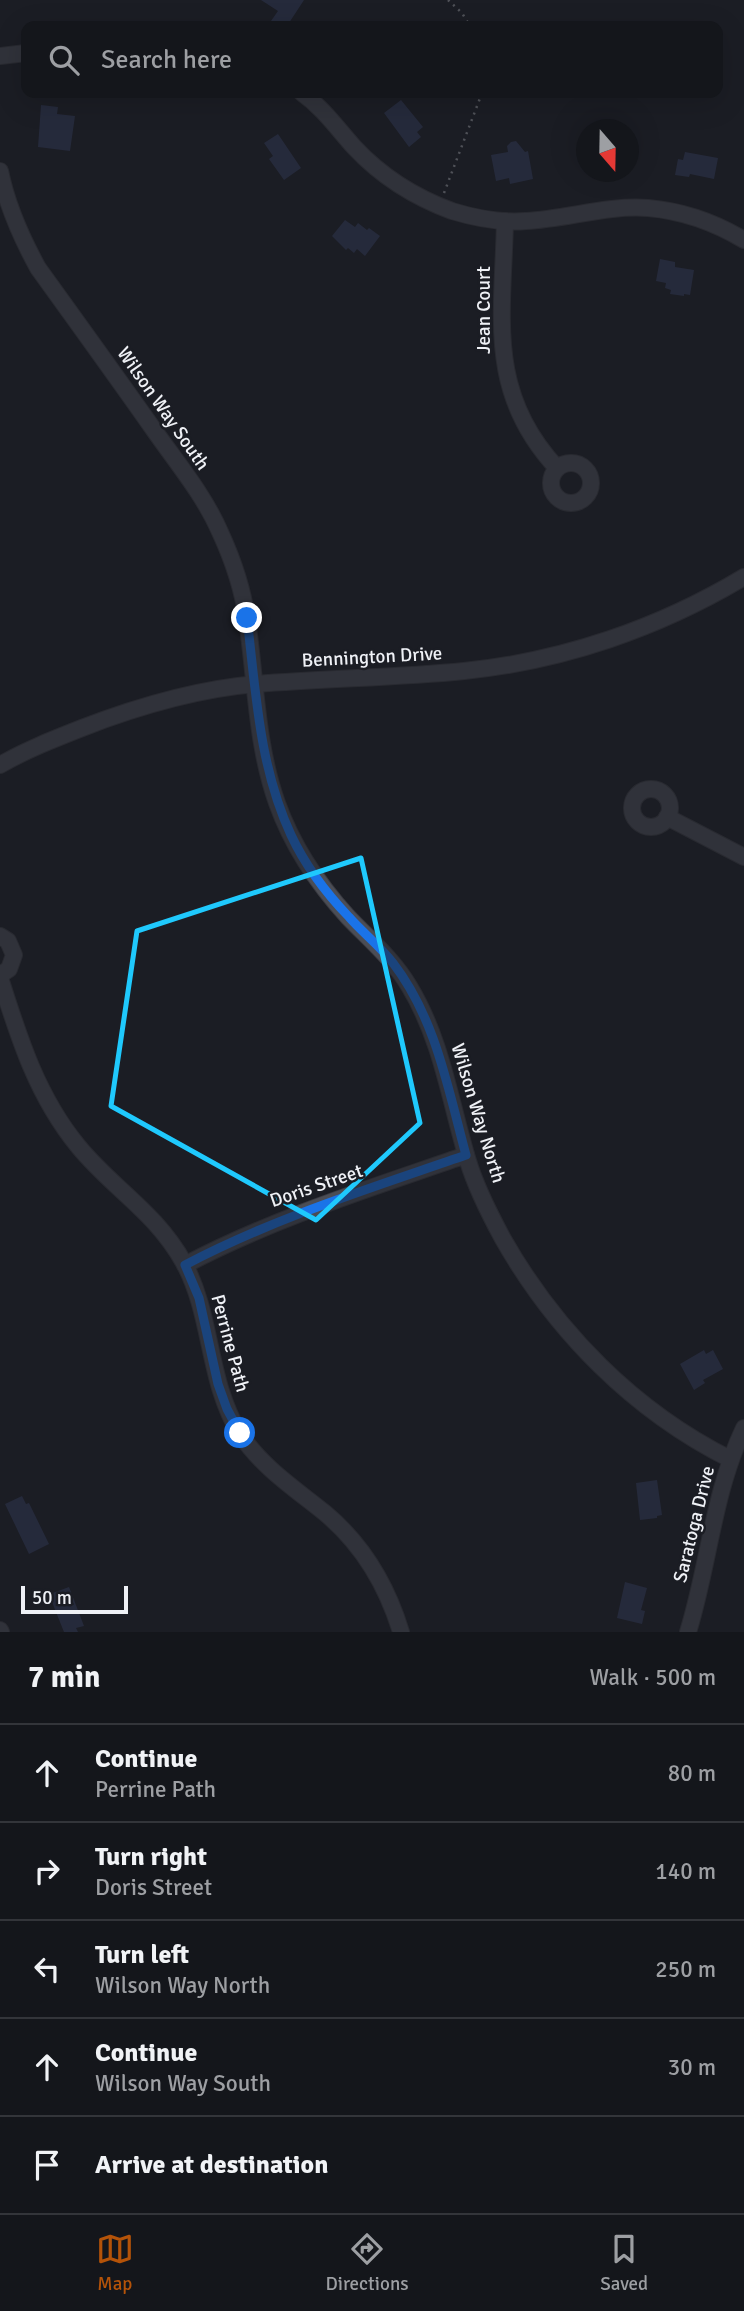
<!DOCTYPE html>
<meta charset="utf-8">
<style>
:root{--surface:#14161b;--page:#1d1f24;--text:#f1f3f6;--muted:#9d9fa3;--line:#33353a;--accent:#b45309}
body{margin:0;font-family:Signika,sans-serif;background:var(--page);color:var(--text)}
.compass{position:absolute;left:576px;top:119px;width:63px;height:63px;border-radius:50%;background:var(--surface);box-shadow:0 7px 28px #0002;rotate:160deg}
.scale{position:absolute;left:21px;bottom:18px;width:107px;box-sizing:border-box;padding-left:7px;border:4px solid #eff1f6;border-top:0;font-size:19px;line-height:24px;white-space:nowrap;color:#eff1f6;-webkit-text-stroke:5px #1b1d24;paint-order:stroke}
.stop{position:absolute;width:21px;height:21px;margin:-16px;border:5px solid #1a73e8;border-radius:50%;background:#fff}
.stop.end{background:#1a73e8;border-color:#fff;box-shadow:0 2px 7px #0008}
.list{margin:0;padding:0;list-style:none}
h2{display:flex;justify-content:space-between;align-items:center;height:91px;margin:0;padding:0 28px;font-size:30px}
h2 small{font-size:23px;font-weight:400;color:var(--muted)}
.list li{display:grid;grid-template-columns:46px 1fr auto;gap:21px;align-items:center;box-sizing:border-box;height:98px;padding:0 28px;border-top:2px solid var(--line)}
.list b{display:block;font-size:26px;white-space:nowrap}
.list p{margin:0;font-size:23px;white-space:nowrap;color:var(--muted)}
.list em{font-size:23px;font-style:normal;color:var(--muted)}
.icon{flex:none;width:38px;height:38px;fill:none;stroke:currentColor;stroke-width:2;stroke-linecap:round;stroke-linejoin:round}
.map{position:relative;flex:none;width:744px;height:1632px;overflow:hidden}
.search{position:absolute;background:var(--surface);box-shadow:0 7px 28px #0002;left:21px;right:21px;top:21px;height:77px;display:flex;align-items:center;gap:18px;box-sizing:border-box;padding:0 24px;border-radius:14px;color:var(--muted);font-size:26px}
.sheet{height:581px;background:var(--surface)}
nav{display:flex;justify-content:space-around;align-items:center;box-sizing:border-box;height:98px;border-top:2px solid var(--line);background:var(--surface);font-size:19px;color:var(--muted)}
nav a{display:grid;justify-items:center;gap:4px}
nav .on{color:var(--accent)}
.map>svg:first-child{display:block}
.building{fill:#323a57}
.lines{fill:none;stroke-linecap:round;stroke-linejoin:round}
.street-casing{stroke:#393a40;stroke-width:18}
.path{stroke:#8e9096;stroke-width:2.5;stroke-dasharray:2 5;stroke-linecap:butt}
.street{stroke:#4b4d55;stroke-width:16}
.route{stroke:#1a73e8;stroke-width:9}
.marked{fill:none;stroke:#1fc9fd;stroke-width:5;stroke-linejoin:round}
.labels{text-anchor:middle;stroke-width:5;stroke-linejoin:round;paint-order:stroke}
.street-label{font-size:19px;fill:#eff1f6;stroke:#1b1d24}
</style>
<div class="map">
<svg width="744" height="1632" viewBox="0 0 744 1632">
<rect width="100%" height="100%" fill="#1b1d24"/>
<!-- building -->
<g class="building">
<polygon points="261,0 304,0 287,26 280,26 271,21 278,11"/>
<polygon points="401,100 423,127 417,132 421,137 409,147 384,113"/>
<polygon points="41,105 58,107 57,114 75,116 70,151 38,147"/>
<polygon points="278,134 301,168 284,180 269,159 273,156 264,143"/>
<polygon points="516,141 525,152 528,151 533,179 510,184 509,178 496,181 491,155 508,152 507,146 511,142"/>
<polygon points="685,152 718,158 714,179 690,174 689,177 675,175 678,159 683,160"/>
<polygon points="345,220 355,227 358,223 367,230 369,228 380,236 365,256 357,249 354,253 348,248 346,250 332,236"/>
<polygon points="660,259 675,262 675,267 694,270 690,295 684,294 684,296 670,294 671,290 665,288 666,283 656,281"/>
<polygon points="704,1350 706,1354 713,1350 723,1369 703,1380 705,1383 694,1390 680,1364"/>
<polygon points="657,1480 662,1515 657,1516 657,1518 640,1520 636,1483"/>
<polygon points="22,1496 26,1504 29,1503 49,1544 29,1554 5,1504"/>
<polygon points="625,1582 647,1588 641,1610 645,1611 642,1624 617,1618"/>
<polygon points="69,1587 84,1626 76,1628 78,1632 64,1632 52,1602 53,1602 50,1594"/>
</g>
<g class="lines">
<defs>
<g id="street">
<polyline points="0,56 26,53"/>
<path d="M302,93c21,15 35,35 52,54 27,29 60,50 98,64 23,7 50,12 74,10 41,-2 81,-16 122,-13 35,3 66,14 96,32"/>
<path d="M0,171c7,35 21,66 38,97 39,54 78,108 116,162 23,33 50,65 66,102 13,28 23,58 27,88 9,61 9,124 30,183 15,42 41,81 71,114 22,23 45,42 61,69 33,54 41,116 59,175 8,27 22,54 35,78 53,93 131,172 227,220"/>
<path d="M505,221c-2,95 -19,171 52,247"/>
<circle cx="571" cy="483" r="20"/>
<path d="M0,765c26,-15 54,-26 82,-37 57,-22 114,-39 175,-44 69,-6 138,-6 207,-13 99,-10 195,-43 280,-94"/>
<circle cx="651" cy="808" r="19"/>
<polyline points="667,817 744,857"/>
<polyline points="0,936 8,941 14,955 9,969 0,975"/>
<path d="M0,978c19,60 37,118 78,168 35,43 77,65 106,117 29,54 23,118 56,171 22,33 54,54 85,79 37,31 62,73 76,119"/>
<path d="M185,1265c89,-47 186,-77 281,-110"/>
<polyline points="0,1630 1,1632"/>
<path d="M688,1632c21,-68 25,-139 56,-204"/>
</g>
</defs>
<!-- street casing -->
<use href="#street" class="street-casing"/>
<!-- path -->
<g class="path">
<polyline points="448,0 462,13 470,26"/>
<polyline points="444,193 482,93"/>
</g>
<!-- street -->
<use href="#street" class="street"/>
</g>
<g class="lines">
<!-- route -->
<path class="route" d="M240,1433l-13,-24 -9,-25 -19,-86 -14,-33c89,-47 186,-77 281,-110 -18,-66 -30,-136 -73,-192 -13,-17 -30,-30 -44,-46 -23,-24 -44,-52 -58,-82 -32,-69 -35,-143 -44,-217"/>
</g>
<!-- marked area -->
<path d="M0 0H744V1632H0ZM361,858l59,265 -104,97 -205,-114 26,-175z" fill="#1b1d24" fill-opacity=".55" fill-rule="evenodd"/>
<path class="marked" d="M361,858l59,265 -104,97 -205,-114 26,-175z"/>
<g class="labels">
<!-- street labels -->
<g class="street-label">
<text transform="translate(483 310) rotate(-90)" y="7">Jean Court</text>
<text transform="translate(164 408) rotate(55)" y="7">Wilson Way South</text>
<text transform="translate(372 656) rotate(-3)" y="7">Bennington Drive</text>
<text transform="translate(479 1113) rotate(73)" y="7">Wilson Way North</text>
<text transform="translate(316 1185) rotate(-19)" y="7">Doris Street</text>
<text transform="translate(231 1343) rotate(75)" y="7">Perrine Path</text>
<text transform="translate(693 1524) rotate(-76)" y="7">Saratoga Drive</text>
</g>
</g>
</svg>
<svg class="compass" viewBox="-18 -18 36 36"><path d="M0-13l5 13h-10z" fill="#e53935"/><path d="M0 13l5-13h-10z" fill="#9d9fa3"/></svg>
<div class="scale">50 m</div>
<div class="stop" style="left:240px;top:1433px"></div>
<div class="stop end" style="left:247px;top:618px"></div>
<div class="search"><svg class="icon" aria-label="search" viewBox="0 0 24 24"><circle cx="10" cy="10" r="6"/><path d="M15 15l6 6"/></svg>Search here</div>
</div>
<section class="sheet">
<h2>7 min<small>Walk · 500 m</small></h2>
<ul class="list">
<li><svg class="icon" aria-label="ahead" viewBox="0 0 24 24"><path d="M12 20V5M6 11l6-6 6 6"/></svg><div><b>Continue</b><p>Perrine Path</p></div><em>80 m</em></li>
<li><svg class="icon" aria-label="right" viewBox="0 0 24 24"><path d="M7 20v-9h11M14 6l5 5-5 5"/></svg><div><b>Turn right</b><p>Doris Street</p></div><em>140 m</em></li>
<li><svg class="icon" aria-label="left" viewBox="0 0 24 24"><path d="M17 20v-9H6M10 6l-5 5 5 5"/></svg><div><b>Turn left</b><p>Wilson Way North</p></div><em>250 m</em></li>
<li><svg class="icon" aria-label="ahead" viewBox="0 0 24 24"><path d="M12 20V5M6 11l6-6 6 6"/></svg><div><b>Continue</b><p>Wilson Way South</p></div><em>30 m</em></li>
<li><svg class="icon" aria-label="arrive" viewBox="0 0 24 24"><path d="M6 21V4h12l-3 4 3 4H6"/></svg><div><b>Arrive at destination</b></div></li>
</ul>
</section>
<nav>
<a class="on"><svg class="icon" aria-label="map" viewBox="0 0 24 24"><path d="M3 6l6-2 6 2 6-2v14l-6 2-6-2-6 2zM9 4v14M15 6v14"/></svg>Map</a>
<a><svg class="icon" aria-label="directions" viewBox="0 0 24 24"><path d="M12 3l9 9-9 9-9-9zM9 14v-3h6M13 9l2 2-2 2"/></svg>Directions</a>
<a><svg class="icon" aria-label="saved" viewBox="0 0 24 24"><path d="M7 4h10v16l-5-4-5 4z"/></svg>Saved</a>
</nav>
